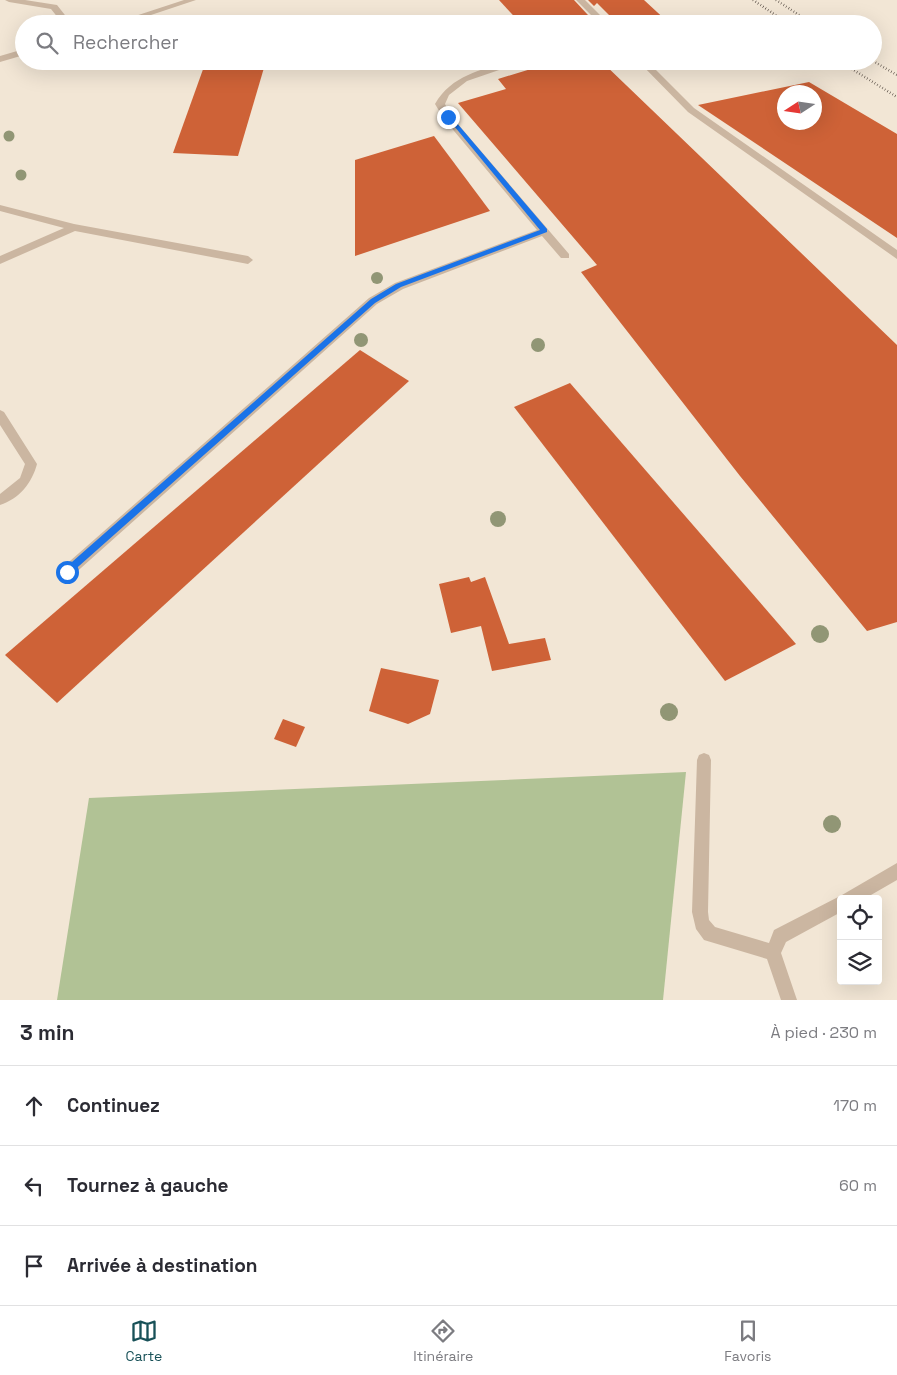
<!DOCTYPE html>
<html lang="fr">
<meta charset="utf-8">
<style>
:root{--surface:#fff;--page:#f2f2f3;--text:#2b2b33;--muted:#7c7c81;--line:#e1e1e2;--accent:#185158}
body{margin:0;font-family:"Space Grotesk",sans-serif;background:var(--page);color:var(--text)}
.controls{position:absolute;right:15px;bottom:15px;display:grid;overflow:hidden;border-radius:5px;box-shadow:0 5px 20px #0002}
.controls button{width:45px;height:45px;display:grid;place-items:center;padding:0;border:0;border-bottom:1px solid var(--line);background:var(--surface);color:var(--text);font:25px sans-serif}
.compass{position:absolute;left:777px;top:85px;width:45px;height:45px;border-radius:50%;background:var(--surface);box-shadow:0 5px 20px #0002;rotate:258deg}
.stop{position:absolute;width:15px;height:15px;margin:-11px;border:4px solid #1a73e8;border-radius:50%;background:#fff}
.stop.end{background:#1a73e8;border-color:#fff;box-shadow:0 1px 5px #0008}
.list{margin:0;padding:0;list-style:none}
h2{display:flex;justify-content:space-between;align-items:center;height:65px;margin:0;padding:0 20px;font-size:21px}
h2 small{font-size:16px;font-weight:400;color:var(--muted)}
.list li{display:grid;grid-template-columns:32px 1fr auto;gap:15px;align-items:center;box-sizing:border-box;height:80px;padding:0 20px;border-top:1px solid var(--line)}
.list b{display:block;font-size:19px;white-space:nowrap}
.list em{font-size:16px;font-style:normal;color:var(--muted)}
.icon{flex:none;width:28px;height:28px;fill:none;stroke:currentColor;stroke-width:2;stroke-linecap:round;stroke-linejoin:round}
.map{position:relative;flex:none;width:897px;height:1000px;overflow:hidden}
.search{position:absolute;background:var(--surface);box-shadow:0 5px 20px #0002;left:15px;right:15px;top:15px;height:55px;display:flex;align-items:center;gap:12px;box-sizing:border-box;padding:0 18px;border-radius:28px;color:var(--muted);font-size:19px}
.sheet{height:305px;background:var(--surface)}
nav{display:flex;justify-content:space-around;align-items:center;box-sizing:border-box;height:70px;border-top:1px solid var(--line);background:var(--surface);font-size:14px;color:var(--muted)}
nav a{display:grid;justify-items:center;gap:2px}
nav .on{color:var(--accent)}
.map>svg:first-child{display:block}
.green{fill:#b1c295}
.building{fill:#ce6237;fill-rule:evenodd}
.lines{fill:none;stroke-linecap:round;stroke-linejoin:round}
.minor{fill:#cbb6a1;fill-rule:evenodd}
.rail{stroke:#342a24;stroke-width:2.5;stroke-dasharray:0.5 2.5;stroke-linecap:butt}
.tree{fill:#919675}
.route{fill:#1a73e8}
</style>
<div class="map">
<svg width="897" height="1000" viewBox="0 0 897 1000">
<rect width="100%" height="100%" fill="#f2e6d5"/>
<!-- green -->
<polygon class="green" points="686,772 663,1000 57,1000 89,798"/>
<!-- building -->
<g class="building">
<polygon points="499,0 574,0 588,15 583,24 521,24"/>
<polygon points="588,0 644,0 670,24 618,24 597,3 594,6"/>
<polygon points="206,61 266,61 238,156 173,153"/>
<polygon points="557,61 601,61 897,345 897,622 867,631 740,476 581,272 597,265 458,103 506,89 498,79"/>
<path d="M809,82l88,52v104l-199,-133zM784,92h30v30h-30z"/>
<polygon points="434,136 490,211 355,256 355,160"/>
<polygon points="360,350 409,381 57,703 5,655"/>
<polygon points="570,383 796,644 725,681 514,407"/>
<polygon points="469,577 471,582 485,577 509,644 545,638 551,660 492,671 481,626 451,633 439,584"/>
<polygon points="381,668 439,680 430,714 408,724 369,711"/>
<polygon points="283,719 305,727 296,747 274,739"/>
</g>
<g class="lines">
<!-- minor -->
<g class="minor">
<polygon points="5,0 25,0 57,5 72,24 63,24 51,9 9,2"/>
<polygon points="184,0 196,0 124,24 111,24"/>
<polygon points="576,0 585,0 609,24 600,24"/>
<polygon points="24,49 24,55 0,62 0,56"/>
<path d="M511,61h14l-58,20 -18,14 -4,9 6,12 118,138v4h-8l-19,-22 -139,53 -26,15 -305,272 -5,2 -5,-2 -2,-4 2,-4 307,-270 26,-15 142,-53 -93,-111 -9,-15c17,-29 46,-34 76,-43z"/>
<polygon points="638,61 647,61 694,108 897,250 897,259 688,112"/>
<polygon points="0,205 74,224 248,256 253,260 248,264 75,231 0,264 0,256 64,228 0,211"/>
<path d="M0,410l4,2 33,52c-5,19 -18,35 -37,41v-11l20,-16 5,-14 -25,-39z"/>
<polygon points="704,753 709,755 711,760 708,912 709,920 715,927 769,943 774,930 842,895 897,863 897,880 864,899 841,899 841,912 786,942 781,953 797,1000 781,1000 767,959 704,940 696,929 692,912 697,760 699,755"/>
</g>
<!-- rail -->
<g class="rail">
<polyline points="753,0 789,24"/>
<polyline points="776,0 813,24"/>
<polyline points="839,61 897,97"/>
<polyline points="873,61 897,75"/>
</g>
</g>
<!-- trees -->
<g class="tree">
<circle cx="9" cy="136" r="5.5"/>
<circle cx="21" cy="175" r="5.5"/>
<circle cx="377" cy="278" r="6"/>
<circle cx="361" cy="340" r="7"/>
<circle cx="538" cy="345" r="7"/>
<circle cx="498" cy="519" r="8"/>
<circle cx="820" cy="634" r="9"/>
<circle cx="669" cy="712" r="9"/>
<circle cx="832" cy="824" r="9"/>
</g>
<!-- route -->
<polygon class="route" points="445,115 450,115 547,229 547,232 401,287 375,303 70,574 64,574 64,569 371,299 396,284 540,230"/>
</svg>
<div class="controls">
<button><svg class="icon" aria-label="locate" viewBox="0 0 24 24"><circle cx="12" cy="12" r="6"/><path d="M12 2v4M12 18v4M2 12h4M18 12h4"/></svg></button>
<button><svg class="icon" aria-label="layers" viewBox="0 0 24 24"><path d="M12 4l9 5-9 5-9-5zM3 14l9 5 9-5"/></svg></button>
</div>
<svg class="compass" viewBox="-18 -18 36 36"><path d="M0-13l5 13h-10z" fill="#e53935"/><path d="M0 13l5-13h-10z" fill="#7c7c81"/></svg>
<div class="stop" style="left:67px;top:572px"></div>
<div class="stop end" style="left:448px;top:117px"></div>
<div class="search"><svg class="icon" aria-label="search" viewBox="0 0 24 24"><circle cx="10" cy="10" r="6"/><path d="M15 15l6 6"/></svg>Rechercher</div>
</div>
<section class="sheet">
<h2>3 min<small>À pied · 230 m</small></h2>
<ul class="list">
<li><svg class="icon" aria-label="ahead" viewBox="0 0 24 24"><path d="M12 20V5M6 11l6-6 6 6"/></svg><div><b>Continuez</b></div><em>170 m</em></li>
<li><svg class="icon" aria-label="left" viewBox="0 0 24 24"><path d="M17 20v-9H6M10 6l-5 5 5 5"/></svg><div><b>Tournez à gauche</b></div><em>60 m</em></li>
<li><svg class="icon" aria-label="arrive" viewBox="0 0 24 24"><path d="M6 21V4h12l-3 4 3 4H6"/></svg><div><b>Arrivée à destination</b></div></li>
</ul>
</section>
<nav>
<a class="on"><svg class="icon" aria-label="map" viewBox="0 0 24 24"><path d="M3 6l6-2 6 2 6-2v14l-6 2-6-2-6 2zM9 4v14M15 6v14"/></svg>Carte</a>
<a><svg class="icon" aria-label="directions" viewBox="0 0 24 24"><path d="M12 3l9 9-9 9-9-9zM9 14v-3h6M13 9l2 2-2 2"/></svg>Itinéraire</a>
<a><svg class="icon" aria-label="saved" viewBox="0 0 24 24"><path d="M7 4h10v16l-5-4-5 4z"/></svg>Favoris</a>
</nav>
